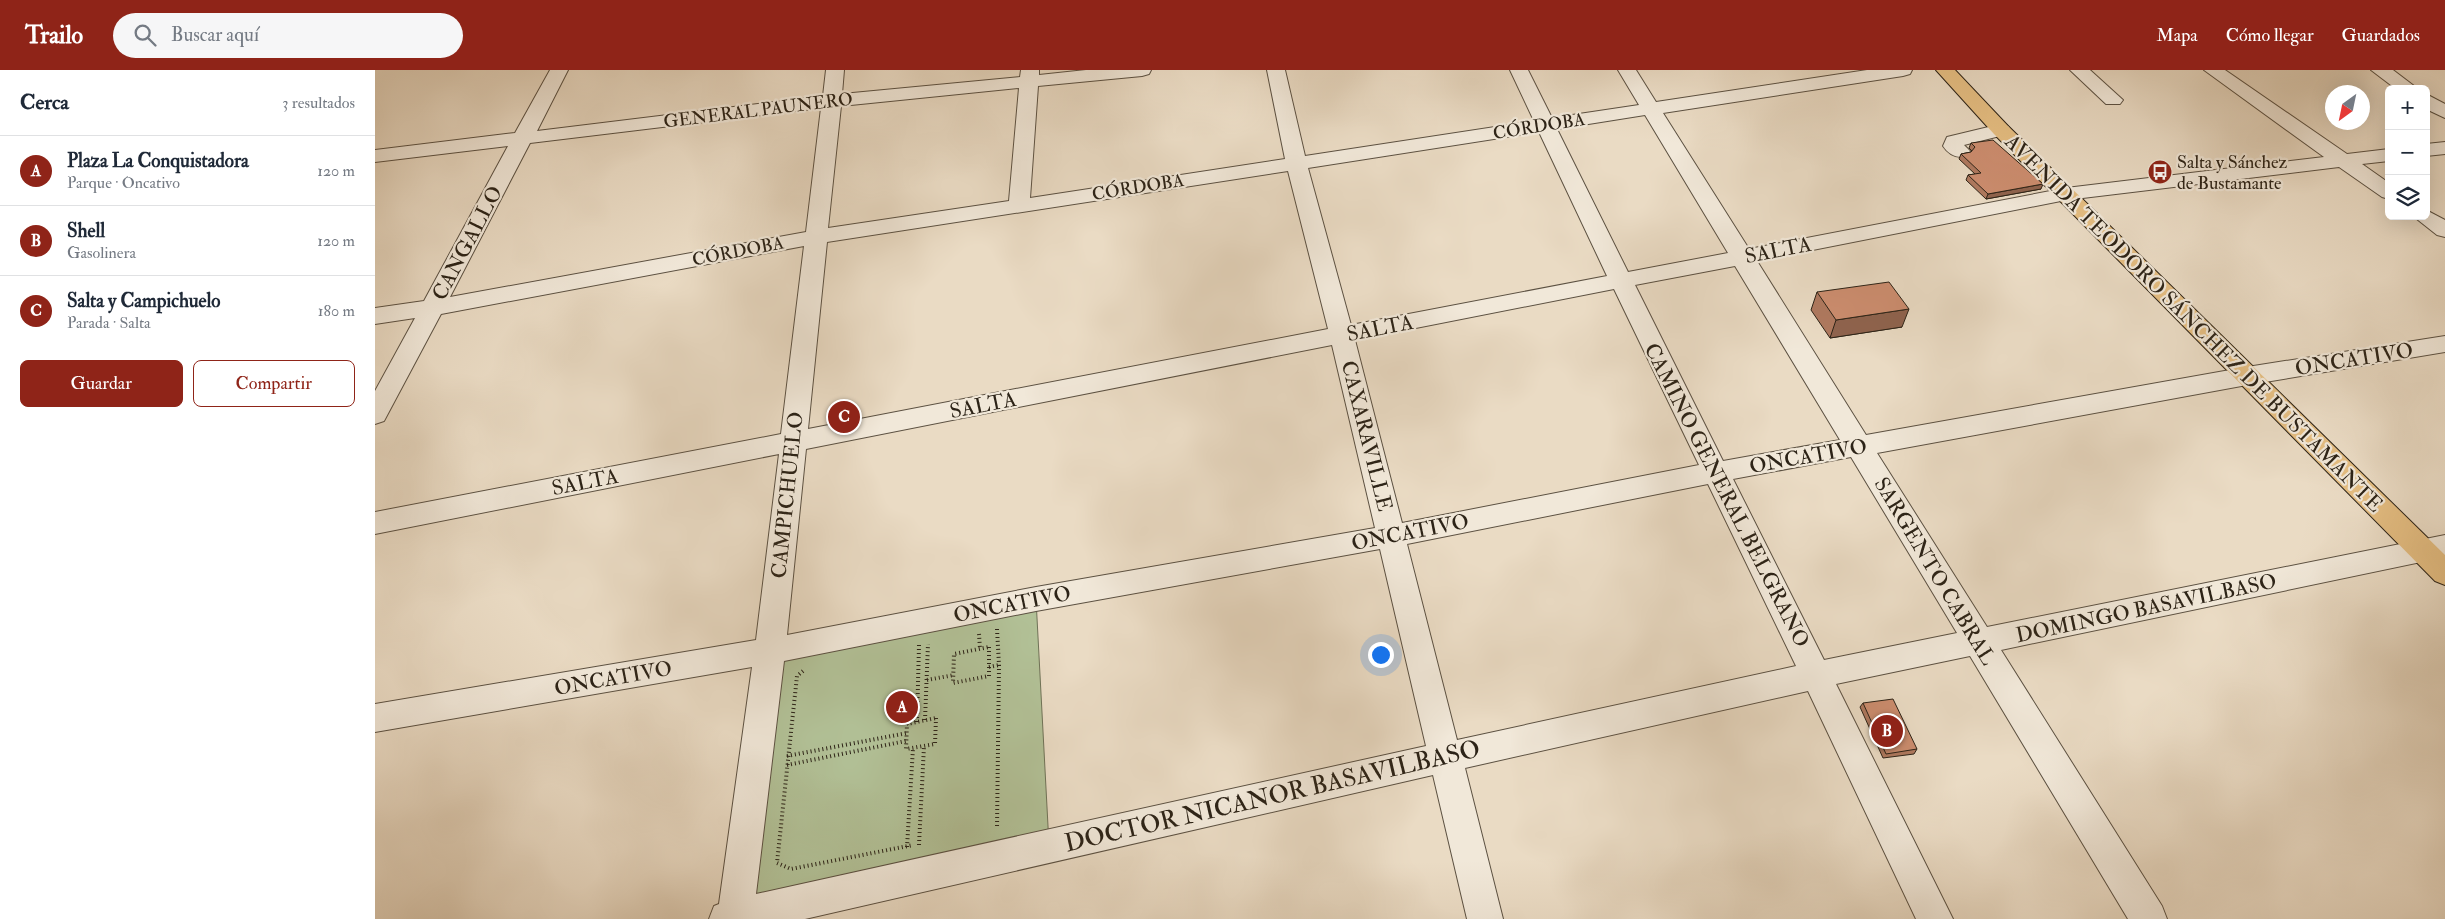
<!DOCTYPE html>
<html lang="es">
<meta charset="utf-8">
<style>
:root{--surface:#fff;--page:#f6f6f7;--text:#1f2937;--muted:#747a83;--line:#e0e1e3;--accent:#8f2418}
body{margin:0;font-family:"IM FELL Double Pica",serif;background:var(--page);color:var(--text)}
.controls{position:absolute;right:15px;top:15px;display:grid;overflow:hidden;border-radius:8px;box-shadow:0 5px 20px #0002}
.controls button{width:45px;height:45px;display:grid;place-items:center;padding:0;border:0;border-bottom:1px solid var(--line);background:var(--surface);color:var(--text);font:25px sans-serif}
.compass{position:absolute;left:1950px;top:15px;width:45px;height:45px;border-radius:50%;background:var(--surface);box-shadow:0 5px 20px #0002;rotate:213deg}
.you{position:absolute;left:1005px;top:584px;width:18px;height:18px;margin:-12px;border:4px solid #fff;border-radius:50%;background:#1a73e8;box-shadow:0 0 0 8px #1a73e833}
.badge{display:grid;place-items:center;width:32px;height:32px;border-radius:50%;background:var(--accent);color:#fff;font-size:16px;font-weight:700}
.pin{position:absolute;translate:-50% -50%;border:2px solid #fff;box-shadow:0 1px 5px #0006}
.list{margin:0;padding:0;list-style:none}
h2{display:flex;justify-content:space-between;align-items:center;height:65px;margin:0;padding:0 20px;font-size:21px}
h2 small{font-size:16px;font-weight:400;color:var(--muted)}
.list li{display:grid;grid-template-columns:32px 1fr auto;gap:15px;align-items:center;box-sizing:border-box;height:70px;padding:0 20px;border-top:1px solid var(--line)}
.list b{display:block;font-size:19px;white-space:nowrap}
.list p{margin:0;font-size:16px;white-space:nowrap;color:var(--muted)}
.list em{font-size:16px;font-style:normal;color:var(--muted)}
.actions{display:flex;gap:10px;padding:15px 20px}
.actions a{flex:1;padding:11px 0;border:1px solid var(--accent);border-radius:8px;text-align:center;font-size:18px;color:var(--accent)}
.actions .main{background:var(--accent);color:#fff}
.icon{flex:none;width:28px;height:28px;fill:none;stroke:currentColor;stroke-width:2;stroke-linecap:round;stroke-linejoin:round}
.map{position:relative;flex:none;width:2070px;height:849px;overflow:hidden}
header{display:flex;align-items:center;gap:30px;box-sizing:border-box;height:70px;padding:0 25px;background:var(--accent);color:#fff}
header strong{font-size:24px}
nav{display:flex;gap:28px;margin-inline-start:auto;font-size:18px}
.search{width:350px;height:45px;background:var(--page);display:flex;align-items:center;gap:12px;box-sizing:border-box;padding:0 18px;border-radius:28px;color:var(--muted);font-size:19px}
main{display:flex}
aside{flex:1;background:var(--surface)}
.map>svg:first-child{display:block}
.green{fill:#b2c197;stroke:#6f7257}
.lines{fill:none;stroke-linecap:round;stroke-linejoin:round}
.minor-casing{stroke:#5c5142;stroke-width:2}
.major-casing{stroke:#2c2317;stroke-width:2}
.path{stroke:#2c2317;stroke-width:4;stroke-dasharray:1 3;stroke-linecap:butt}
.minor{fill:#f1e8d9;fill-rule:evenodd}
.major{fill:#e5be82;fill-rule:evenodd}
.wall{fill:#af795f;stroke:#2c2317}
.shaded-wall{fill:#8f634e;stroke:#2c2317}
.building{fill:#cc8d6f;stroke:#2c2317}
.labels{text-anchor:middle;stroke-width:4.5;stroke-linejoin:round;paint-order:stroke}
.far-street-label{font-size:18px;fill:#2c2317;stroke:#f1e8d9}
.far-poi-label{font-size:18px;fill:#2c2317;stroke:#f1e8d9;text-anchor:start}
.street-label{font-size:21px;fill:#2c2317;stroke:#f1e8d9}
.near-street-label{font-size:25px;fill:#2c2317;stroke:#f1e8d9}
</style>
<header>
<strong>Trailo</strong>
<div class="search"><svg class="icon" aria-label="search" viewBox="0 0 24 24"><circle cx="10" cy="10" r="6"/><path d="M15 15l6 6"/></svg>Buscar aquí</div>
<nav><a>Mapa</a><a>Cómo llegar</a><a>Guardados</a></nav>
</header>
<main>
<aside>
<h2>Cerca<small>3 resultados</small></h2>
<ul class="list">
<li><span class="badge">A</span><div><b>Plaza La Conquistadora</b><p>Parque · Oncativo</p></div><em>120 m</em></li>
<li><span class="badge">B</span><div><b>Shell</b><p>Gasolinera</p></div><em>120 m</em></li>
<li><span class="badge">C</span><div><b>Salta y Campichuelo</b><p>Parada · Salta</p></div><em>180 m</em></li>
</ul>
<div class="actions"><a class="main">Guardar</a><a>Compartir</a></div>
</aside>
<div class="map">
<svg width="2070" height="849" viewBox="0 0 2070 849">
<rect width="100%" height="100%" fill="#eadbc4"/>
<filter id="stains"><feTurbulence type="fractalNoise" baseFrequency=".004" numOctaves="4"/><feColorMatrix values="0 0 0 0 .2 0 0 0 0 .09 0 0 0 0 .02 0 0 0 .5 -.17"/></filter>
<radialGradient id="worn" r=".72"><stop offset=".6" stop-color="#630" stop-opacity="0"/><stop offset="1" stop-color="#630" stop-opacity=".3"/></radialGradient>
<!-- green -->
<polygon class="green" points="661,529 674,775 360,847 395,581"/>
<g class="lines">
<defs>
<g id="minor">
<path d="M175,0h18l-31,61 286,-35 3,-26h18l-2,24 178,-17 1,-7h18v5l47,-5h65l-2,4 -7,2 -104,10 -8,112 255,-39 -18,-89h18l20,86 229,-35 -24,-51h18l24,48 87,-13 -21,-35h18l20,32 211,-32h45l-2,4 -7,2 -240,37 86,136 317,-61 258,-31 -120,-87h21l122,84 42,-5v12l-27,3 27,19v16l-7,-2 -43,-30 -273,33 -309,61 109,174 381,-68 198,-31v16l-198,33 -370,68 110,174 458,-92v22l-444,93 161,256 5,13h-39l-158,-263 -134,28 117,235h-37l-108,-228 -343,77 38,151h-36l-34,-144 -628,144h-96l5,-13 5,-2 33,-237 -377,65v-28l381,-64 23,-186 -404,80v-22l406,-78 23,-188 -363,68 -57,107 -9,3v-33l40,-73 -40,6v-16l49,-7 84,-155 -133,16v-12l140,-17zM644,18l-10,113 -181,27 13,-122zM446,38l-15,124 -356,65 80,-154zM1270,45l83,138 -100,19 -71,-143zM1164,62l68,144 -256,49 -43,-157zM913,101l40,158 -520,100 19,-187zM1360,196l105,174 -117,21 -88,-176zM1239,219l85,176 -297,58 -47,-183zM957,275l43,183 -339,59 -249,48 19,-186zM1476,387l106,176 -133,27 -91,-181zM1333,414l88,182 -339,74 -50,-196zM1005,479l46,197 -670,148 28,-233 252,-50z"/>
<polygon points="1695,0 1715,0 1748,30 1745,34 1731,34"/>
<polygon points="1996,0 2018,0 2043,19 2021,19"/>
<polygon points="2051,24 2070,34 2070,48 2051,39"/>
<path d="M1626,54l7,2 3,4 -3,4 -44,11 7,7 -3,4c-11,3 -19,-1 -25,-10l4,-9z"/>
<polygon points="2070,72 2070,84 2051,86 2051,74"/>
<polygon points="2051,140 2070,150 2070,167 2062,165 2038,146 2051,146"/>
</g>
<polygon id="major" points="1561,0 1580,0 1633,56 2070,485 2070,515 2060,511 1619,64"/>
</defs>
<!-- minor casing -->
<use href="#minor" class="minor-casing"/>
<!-- major casing -->
<use href="#major" class="major-casing"/>
<!-- path -->
<g class="path">
<polyline points="622,559 624,595 622,758"/>
<polyline points="604,564 605,579"/>
<polygon points="614,577 614,606 578,613 579,584"/>
<polyline points="614,597 624,595"/>
<polyline points="428,601 422,606 402,793 416,799 538,775"/>
<polyline points="552,610 579,605"/>
<polygon points="561,648 560,674 531,679 532,654"/>
<polyline points="550,650 553,574"/>
<polyline points="542,652 544,575"/>
<polyline points="412,686 532,663"/>
<polyline points="412,695 531,671"/>
<polyline points="544,775 549,676"/>
<polyline points="532,777 538,678"/>
</g>
<!-- minor -->
<use href="#minor" class="minor"/>
<!-- major -->
<use href="#major" class="major"/>
</g>
<!-- wall -->
<g class="wall">
<polygon points="1596,73 1666,119 1611,129 1591,110 1593,105 1600,104 1584,89 1586,84 1596,82 1597,81 1594,78"/>
<polygon points="1442,222 1527,257 1455,268 1436,240"/>
<polygon points="1488,633 1542,679 1539,684 1508,688 1485,637"/>
</g>
<!-- shaded-wall -->
<g class="shaded-wall">
<polygon points="1668,114 1666,119 1611,129 1613,124"/>
<polygon points="1534,239 1527,257 1455,268 1461,250"/>
</g>
<!-- building -->
<g class="building">
<polygon points="1618,70 1668,114 1613,124 1593,105 1606,103 1586,84 1596,82 1600,77 1596,73"/>
<polygon points="1514,212 1534,239 1461,250 1442,222"/>
<polygon points="1518,629 1542,679 1511,684 1488,633"/>
</g>
<!-- icons -->
<defs>
<symbol id="bus-disc" viewBox="-11 -11 22 22"><circle r="9.5" fill="#8f2418" stroke="#f1e8d9"/><path d="M-5-6H5V4H4V6H2V4H-2V6H-4V4H-5ZM-3.5-4V0h7V-4ZM-3.5 1.2v1.5H-2V1.2ZM2 1.2v1.5H3.5V1.2Z" fill="#fff"/></symbol>
</defs>
<g fill-rule="evenodd">
<use href="#bus-disc" x="1771" y="88" width="28" height="28"/>
</g>
<g class="labels">
<!-- far-street labels -->
<g class="far-street-label">
<text transform="translate(383 40) rotate(-7)" y="6">GENERAL PAUNERO</text>
<text transform="translate(1164 56) rotate(-9)" y="6">CÓRDOBA</text>
<text transform="translate(763 117) rotate(-9)" y="6">CÓRDOBA</text>
<text transform="translate(363 181) rotate(-11)" y="6">CÓRDOBA</text>
</g>
<!-- far-poi labels -->
<g class="far-poi-label">
<text x="1802" y="98">Salta y Sánchez<tspan x="1802" dy="21">de Bustamante</tspan></text>
</g>
<!-- street labels -->
<g class="street-label">
<text transform="translate(92 173) rotate(-62)" y="7">CANGALLO</text>
<text transform="translate(1403 180) rotate(-11)" y="7">SALTA</text>
<text transform="translate(1819 253) rotate(45)" y="7">AVENIDA TEODORO SÁNCHEZ DE BUSTAMANTE</text>
<text transform="translate(1005 258) rotate(-11)" y="7">SALTA</text>
<text transform="translate(1979 289) rotate(-9)" y="7">ONCATIVO</text>
<text transform="translate(608 335) rotate(-11)" y="7">SALTA</text>
<text transform="translate(992 366) rotate(76)" y="7">CAXARAVILLE</text>
<text transform="translate(1433 386) rotate(-10)" y="7">ONCATIVO</text>
<text transform="translate(210 412) rotate(-11)" y="7">SALTA</text>
<text transform="translate(412 425) rotate(-84)" y="7">CAMPICHUELO</text>
<text transform="translate(1352 425) rotate(63)" y="7">CAMINO GENERAL BELGRANO</text>
<text transform="translate(1035 462) rotate(-11)" y="7">ONCATIVO</text>
<text transform="translate(1560 501) rotate(59)" y="7">SARGENTO CABRAL</text>
<text transform="translate(637 534) rotate(-11)" y="7">ONCATIVO</text>
<text transform="translate(1771 538) rotate(-12)" y="7">DOMINGO BASAVILBASO</text>
<text transform="translate(238 608) rotate(-10)" y="7">ONCATIVO</text>
</g>
<!-- near-street labels -->
<g class="near-street-label">
<text transform="translate(897 725) rotate(-13)" y="9">DOCTOR NICANOR BASAVILBASO</text>
</g>
</g>
<rect width="100%" height="100%" filter="url(#stains)"/>
<rect width="100%" height="100%" fill="url(#worn)"/>
</svg>
<div class="controls">
<button>+</button>
<button>−</button>
<button><svg class="icon" aria-label="layers" viewBox="0 0 24 24"><path d="M12 4l9 5-9 5-9-5zM3 14l9 5 9-5"/></svg></button>
</div>
<svg class="compass" viewBox="-18 -18 36 36"><path d="M0-13l5 13h-10z" fill="#e53935"/><path d="M0 13l5-13h-10z" fill="#747a83"/></svg>
<div class="you"></div>
<div class="pin badge" style="left:527px;top:637px">A</div>
<div class="pin badge" style="left:1512px;top:661px">B</div>
<div class="pin badge" style="left:469px;top:347px">C</div>
</div>
</main>
